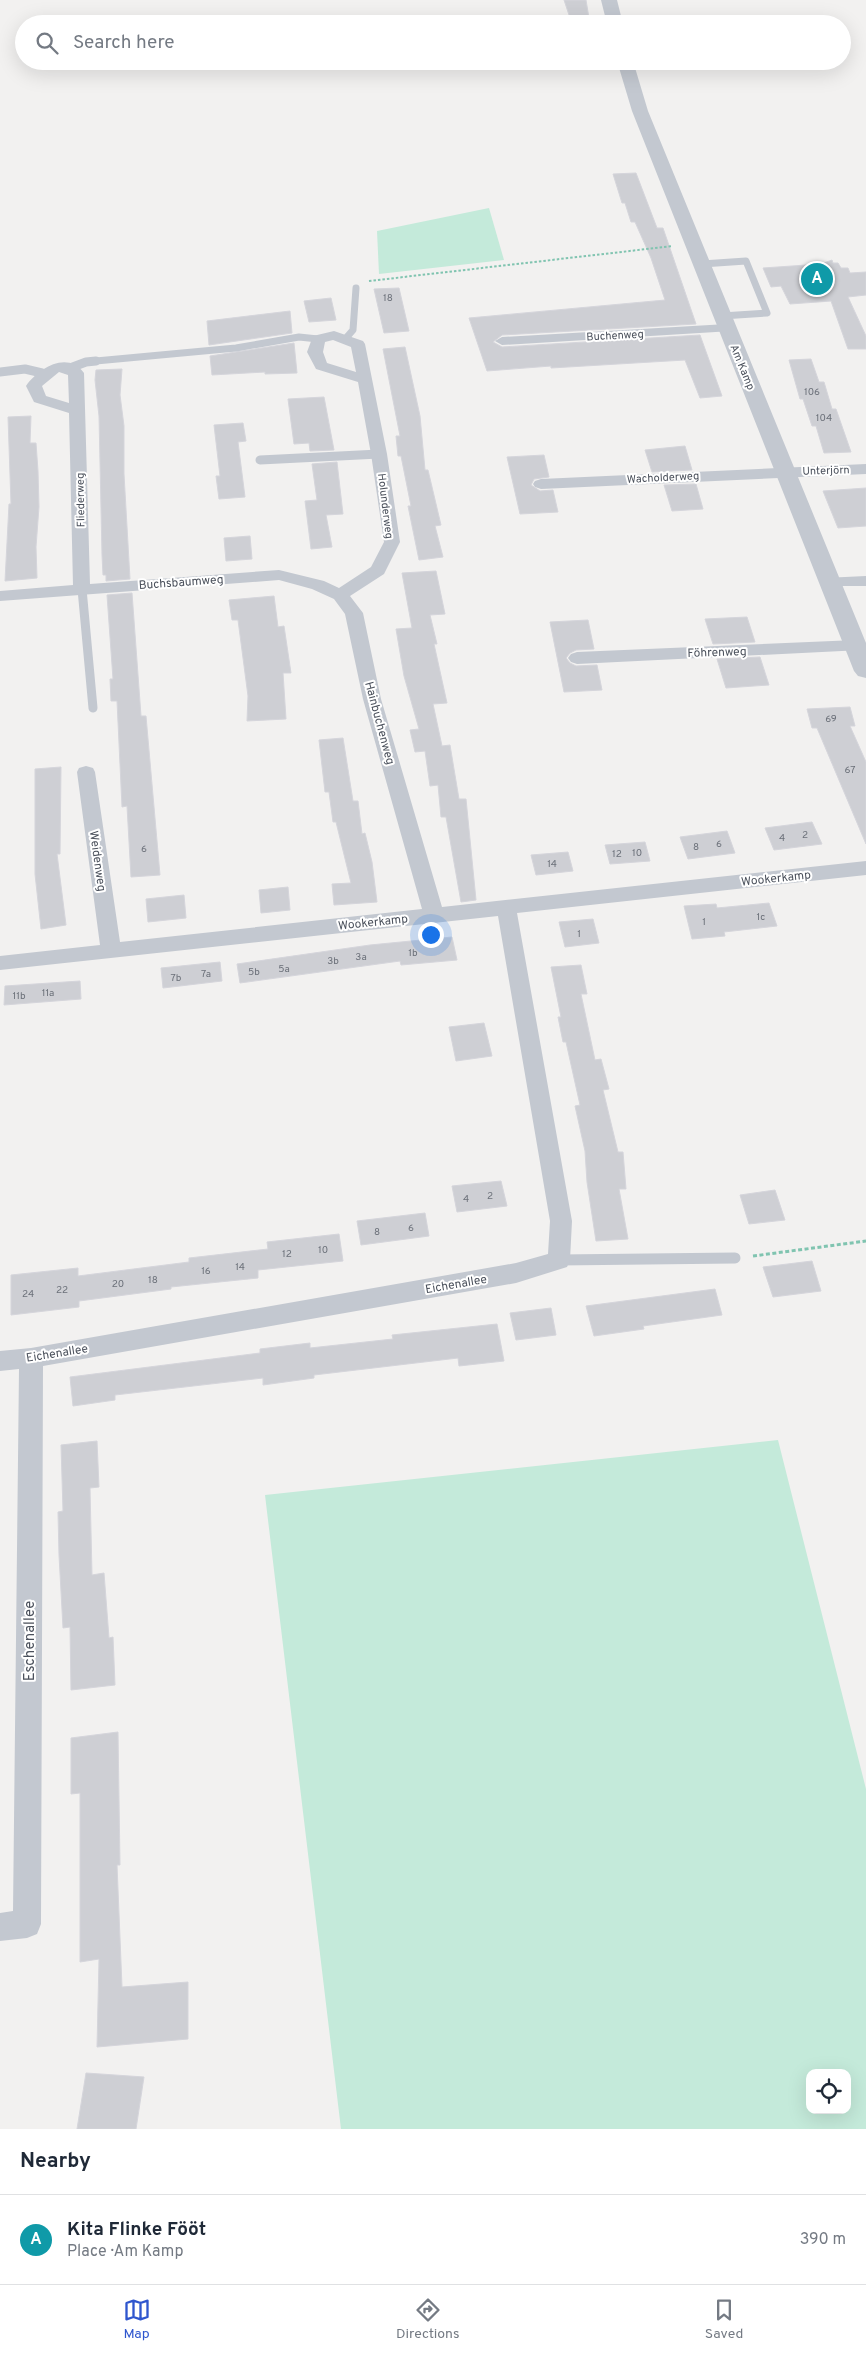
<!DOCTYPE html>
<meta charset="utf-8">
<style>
:root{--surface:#fff;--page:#f6f6f7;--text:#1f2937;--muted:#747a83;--line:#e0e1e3;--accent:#2f56ce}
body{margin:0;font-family:Overpass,sans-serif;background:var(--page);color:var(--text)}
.controls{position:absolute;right:15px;bottom:15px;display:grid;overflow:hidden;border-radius:10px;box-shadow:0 5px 20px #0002}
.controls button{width:45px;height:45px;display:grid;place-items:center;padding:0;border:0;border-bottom:1px solid var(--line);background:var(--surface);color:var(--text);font:25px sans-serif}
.you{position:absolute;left:430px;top:934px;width:18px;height:18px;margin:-12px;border:4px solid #fff;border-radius:50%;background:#1a73e8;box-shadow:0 0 0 8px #1a73e833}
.badge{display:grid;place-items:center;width:32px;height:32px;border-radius:50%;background:var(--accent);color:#fff;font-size:16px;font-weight:700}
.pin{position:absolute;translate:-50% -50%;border:2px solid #fff;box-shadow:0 1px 5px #0006}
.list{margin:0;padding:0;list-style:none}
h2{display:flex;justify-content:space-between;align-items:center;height:65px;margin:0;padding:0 20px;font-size:21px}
h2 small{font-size:16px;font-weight:400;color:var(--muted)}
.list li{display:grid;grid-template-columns:32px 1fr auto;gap:15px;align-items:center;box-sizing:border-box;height:90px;padding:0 20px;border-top:1px solid var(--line)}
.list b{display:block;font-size:19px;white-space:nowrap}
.list p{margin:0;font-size:16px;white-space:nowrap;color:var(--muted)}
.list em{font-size:16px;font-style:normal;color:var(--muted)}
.icon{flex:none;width:28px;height:28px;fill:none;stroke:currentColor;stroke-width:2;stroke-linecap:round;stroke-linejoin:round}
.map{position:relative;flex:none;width:866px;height:2129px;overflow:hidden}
.search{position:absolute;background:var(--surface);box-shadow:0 5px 20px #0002;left:15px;right:15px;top:15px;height:55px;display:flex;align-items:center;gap:12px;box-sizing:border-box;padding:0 18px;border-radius:28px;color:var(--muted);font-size:19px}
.sheet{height:155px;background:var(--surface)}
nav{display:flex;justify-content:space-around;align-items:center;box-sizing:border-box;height:70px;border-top:1px solid var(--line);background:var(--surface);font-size:14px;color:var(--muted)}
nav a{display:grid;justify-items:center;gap:2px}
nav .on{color:var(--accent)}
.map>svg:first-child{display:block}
.green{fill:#c4eada;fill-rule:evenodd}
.building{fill:#cecfd4;stroke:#d5d5db}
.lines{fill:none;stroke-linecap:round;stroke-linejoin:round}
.path-far1{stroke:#80c4b0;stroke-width:2;stroke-dasharray:2.5 2;stroke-linecap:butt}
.path{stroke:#80c4b0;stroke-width:3;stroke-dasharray:4 2.5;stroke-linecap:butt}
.service-far2{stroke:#c3c8d0;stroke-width:7}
.service-far1{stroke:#c3c8d0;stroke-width:9}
.service{stroke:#c3c8d0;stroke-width:11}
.minor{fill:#c3c8d0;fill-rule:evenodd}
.tertiary{fill:#c3c8d0;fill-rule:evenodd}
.labels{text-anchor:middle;stroke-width:4;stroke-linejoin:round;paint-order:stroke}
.number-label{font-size:10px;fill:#6b7079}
.far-street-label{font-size:11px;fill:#4a505b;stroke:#fff}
.street-label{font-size:12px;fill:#4a505b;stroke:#fff}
.near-street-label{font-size:15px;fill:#4a505b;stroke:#fff}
</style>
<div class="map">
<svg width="866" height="2129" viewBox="0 0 866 2129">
<rect width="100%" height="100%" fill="#f2f1f0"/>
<!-- green -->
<g class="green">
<polygon points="489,208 504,260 379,274 377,231"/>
<path d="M778,1440l88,349v340h-525l-76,-634zM810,2073h37v37h-37z"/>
</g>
<!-- building -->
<g class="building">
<polygon points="564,0 586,0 590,24 572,24"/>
<polygon points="636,173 657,228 663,228 696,324 502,335 493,342 502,347 700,335 722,396 700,398 685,360 551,368 551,366 487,371 469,318 665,300 651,258 635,222 631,222 625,203 622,203 613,174"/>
<polygon points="832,260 833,263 838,263 841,268 848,268 850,273 866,272 866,295 848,297 866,336 866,349 848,349 831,301 790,304 781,286 771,287 763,268 821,264"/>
<polygon points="399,288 409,331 384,333 374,289"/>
<polygon points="331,298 336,320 309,322 304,301"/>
<polygon points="290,311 292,333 209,345 207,321"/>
<polygon points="294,343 297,373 265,374 265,372 212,375 210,356"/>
<polygon points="405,347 420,416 425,470 428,470 441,525 435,526 443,557 419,560 408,506 411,506 401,456 398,456 396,436 400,436 383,349"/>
<polygon points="811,359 819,382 824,382 832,409 836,409 851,452 824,453 816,426 812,426 803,399 800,399 789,360"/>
<polygon points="122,369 120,395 124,426 124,474 130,579 106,581 106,575 103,575 102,555 99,416 95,380 96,370"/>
<polygon points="324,397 334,450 310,451 309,443 294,444 288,399"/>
<polygon points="31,416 30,443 36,443 38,471 39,507 36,547 37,578 5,581 9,504 11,504 8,417"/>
<polygon points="243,423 246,441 238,442 245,497 219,499 216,476 220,476 214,425"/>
<polygon points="685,446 692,470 652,472 645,450"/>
<polygon points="544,455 549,477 534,479 531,485 540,491 553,490 558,512 520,514 507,457"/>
<polygon points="337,462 343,514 326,515 332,547 311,549 305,501 317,500 312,464"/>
<polygon points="696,484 703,509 672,511 664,485"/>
<polygon points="866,488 866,526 838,528 823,491"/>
<polygon points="250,536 252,559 226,561 224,538"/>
<polygon points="436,571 445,614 430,615 437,644 434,644 447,703 433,704 442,746 450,745 459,799 466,799 476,900 461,902 446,817 441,817 438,785 430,786 425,751 415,752 410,730 419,729 404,676 396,629 412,628 402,573"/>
<polygon points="132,593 141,716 146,716 160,875 131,877 127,806 122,807 117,701 111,701 110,679 113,679 107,595"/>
<polygon points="274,596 278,627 284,626 291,673 283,673 286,719 247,721 248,696 238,620 232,620 229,600"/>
<polygon points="747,617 755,642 713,644 705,619"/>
<polygon points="588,620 594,649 576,650 570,653 566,658 570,663 576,666 597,665 602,690 564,692 550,622"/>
<polygon points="760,657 769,685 726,688 717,659"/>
<polygon points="850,707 855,726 850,726 866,762 866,844 817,728 812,728 807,709"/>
<polygon points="343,738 353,801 358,801 362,834 365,833 372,862 377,902 334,905 332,884 351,883 336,822 333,822 329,792 325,792 319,740"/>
<polygon points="61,767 60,854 57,854 66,925 41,929 35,874 35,769"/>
<polygon points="812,822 822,844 774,850 765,828"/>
<polygon points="727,831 735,853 688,859 680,837"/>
<polygon points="645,842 650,861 610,864 605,845"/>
<polygon points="568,852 573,871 536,875 531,855"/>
<polygon points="288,887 290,910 261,913 259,890"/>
<polygon points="184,895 186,918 148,922 146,899"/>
<polygon points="769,903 777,926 724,932 725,936 692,939 684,906 716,904 717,908"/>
<polygon points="593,919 599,943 565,947 559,922"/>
<polygon points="452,937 457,960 401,965 400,961 240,983 237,964 370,945"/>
<polygon points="220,962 222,981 163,988 161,968"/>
<polygon points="581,965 587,994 581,994 595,1060 601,1059 609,1089 603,1090 618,1152 623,1152 626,1189 619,1189 628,1239 596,1241 587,1182 585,1151 575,1106 580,1105 566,1042 563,1042 558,1017 561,1017 551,967"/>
<polygon points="80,981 81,999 4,1005 5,986"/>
<polygon points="484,1023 492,1056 456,1061 449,1027"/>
<polygon points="501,1181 507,1206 457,1212 452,1186"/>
<polygon points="775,1190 785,1220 749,1224 740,1195"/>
<polygon points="425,1213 429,1236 361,1245 357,1221"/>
<polygon points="339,1234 343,1261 258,1270 258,1278 171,1287 171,1289 79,1301 79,1307 11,1315 11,1275 78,1268 78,1276 189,1262 189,1258 268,1249 267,1242"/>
<polygon points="812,1261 821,1291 773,1297 763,1267"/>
<polygon points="715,1289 722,1315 643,1326 644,1329 594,1336 586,1306"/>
<polygon points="551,1308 556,1335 516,1340 510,1313"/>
<polygon points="497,1324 504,1361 459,1366 458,1358 314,1375 314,1378 263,1385 263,1378 115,1395 115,1400 73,1406 70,1377 260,1353 260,1349 310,1343 310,1348 393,1339 392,1335"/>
<polygon points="97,1441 99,1487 90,1488 92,1575 104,1573 109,1638 113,1637 115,1685 71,1690 70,1627 63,1628 59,1555 58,1512 63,1511 61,1445"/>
<polygon points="118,1732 120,1865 117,1865 122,1987 188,1982 188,2039 97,2047 99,1959 80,1962 80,1793 71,1794 71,1738"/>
<polygon points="86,2073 144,2077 136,2129 77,2129"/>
</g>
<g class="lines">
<!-- path-far1 -->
<polyline class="path-far1" points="369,281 673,246"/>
<!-- path -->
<polyline class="path" points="753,1256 866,1241"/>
<!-- service-far2 -->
<g class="service-far2">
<polyline points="702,264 746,261 767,313 722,316"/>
<polyline points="346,338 353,330 356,288"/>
<polyline points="85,362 236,348 299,337 318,339"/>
</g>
<!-- service-far1 -->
<g class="service-far1">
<polyline points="70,368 86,362 96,361"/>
<polyline points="0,372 25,369 42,373"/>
<polyline points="260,460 379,454"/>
<polyline points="82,589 93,708"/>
</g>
<!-- service -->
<polyline class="service" points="559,1260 735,1258"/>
<!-- minor -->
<g class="minor">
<polygon points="727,324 732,325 734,328 732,331 502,345 495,341 502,337"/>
<path d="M334,331l29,10 2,3 22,110 13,88 -16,32 -34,22 13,17 18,86 61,208 424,-46v14l-349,38 55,308 -2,39 -3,7 -51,16 -473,83 -2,558 -4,10 -10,4 -27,3v-28l13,-2 6,-542 -19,2v-20l31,-3 485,-85 32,-9 2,-33 -52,-305 -498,54v-14l100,-11 -23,-173 2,-4 7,-2 7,2 2,4 25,170 302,-33 -59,-210 -18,-85 -11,-15 -22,-10 -33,-9 -279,21v-10l73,-6 -4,-172 -35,-11 -8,-16c12,-17 41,-36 58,-13l6,211 189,-14 45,11 15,7 32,-21 13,-25 -13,-88 -13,-72 -42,-13 -9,-17 6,-16zM333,340l18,7 5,25 -29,-9 -4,-11 2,-10zM59,372l9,3 1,28 -23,-7 -4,-10z"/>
<polygon points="866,464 866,474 541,489 535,487 533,484 535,481 541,479"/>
<polygon points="866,576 866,586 824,586 821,582 824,578"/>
<polygon points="856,640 862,642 865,646 862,650 577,664 571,662 568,658 571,654 577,652"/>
</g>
<!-- tertiary -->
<g class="tertiary">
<polygon points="601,0 617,0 623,24 607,24"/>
<polygon points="617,61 633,61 648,111 866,643 866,678 858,676 854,671 632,111"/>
</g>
</g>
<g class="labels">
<!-- number labels -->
<g class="number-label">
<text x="388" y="301">18</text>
<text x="812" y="395">106</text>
<text x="824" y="421">104</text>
<text x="831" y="722">69</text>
<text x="850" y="773">67</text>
<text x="805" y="838">2</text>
<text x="782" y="841">4</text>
<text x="719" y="847">6</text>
<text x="696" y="850">8</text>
<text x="144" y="852">6</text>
<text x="637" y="856">10</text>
<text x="617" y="857">12</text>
<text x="552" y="867">14</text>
<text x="761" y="920">1c</text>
<text x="704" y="925">1</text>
<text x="579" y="937">1</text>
<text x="413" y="956">1b</text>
<text x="361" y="960">3a</text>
<text x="333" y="964">3b</text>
<text x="284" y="972">5a</text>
<text x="254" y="975">5b</text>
<text x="206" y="977">7a</text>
<text x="176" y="981">7b</text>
<text x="48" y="996">11a</text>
<text x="19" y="999">11b</text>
<text x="490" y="1199">2</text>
<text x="466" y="1202">4</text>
<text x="411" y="1231">6</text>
<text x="377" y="1235">8</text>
<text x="323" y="1253">10</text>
<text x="287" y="1257">12</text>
<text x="240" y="1270">14</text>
<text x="206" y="1274">16</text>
<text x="153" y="1283">18</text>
<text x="118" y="1287">20</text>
<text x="62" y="1293">22</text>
<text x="28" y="1297">24</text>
</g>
<!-- far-street labels -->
<g class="far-street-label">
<text transform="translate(615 335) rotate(-3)" y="4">Buchenweg</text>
<text transform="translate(743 367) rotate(68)" y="4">Am Kamp</text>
<text transform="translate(826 470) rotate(-2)" y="4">Unterjörn</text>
<text transform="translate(663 477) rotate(-3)" y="4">Wacholderweg</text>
<text transform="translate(80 500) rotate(-91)" y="4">Fliederweg</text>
<text transform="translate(386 506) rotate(83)" y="4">Holunderweg</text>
</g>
<!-- street labels -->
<g class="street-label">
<text transform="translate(181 582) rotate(-4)" y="4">Buchsbaumweg</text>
<text transform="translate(717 652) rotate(-2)" y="4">Föhrenweg</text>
<text transform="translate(380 723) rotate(75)" y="4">Hainbuchenweg</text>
<text transform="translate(98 861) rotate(82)" y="4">Weidenweg</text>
<text transform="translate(776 878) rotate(-6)" y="4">Wookerkamp</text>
<text transform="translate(373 922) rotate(-6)" y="4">Wookerkamp</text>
<text transform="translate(456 1284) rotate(-10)" y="4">Eichenallee</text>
<text transform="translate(57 1353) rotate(-9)" y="4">Eichenallee</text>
</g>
<!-- near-street labels -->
<g class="near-street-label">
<text transform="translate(29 1641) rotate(-90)" y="5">Eschenallee</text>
</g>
</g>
</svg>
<div class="controls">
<button><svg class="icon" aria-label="locate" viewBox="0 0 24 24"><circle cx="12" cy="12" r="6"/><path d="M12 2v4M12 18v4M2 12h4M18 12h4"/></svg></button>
</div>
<div class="you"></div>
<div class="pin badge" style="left:817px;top:279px;background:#0f9aa8">A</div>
<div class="search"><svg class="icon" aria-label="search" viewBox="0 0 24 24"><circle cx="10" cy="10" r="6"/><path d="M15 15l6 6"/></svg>Search here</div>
</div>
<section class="sheet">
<h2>Nearby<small></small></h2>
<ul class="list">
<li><span class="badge" style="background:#0f9aa8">A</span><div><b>Kita Flinke Fööt</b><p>Place · Am Kamp</p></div><em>390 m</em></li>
</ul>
</section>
<nav>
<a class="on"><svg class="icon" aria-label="map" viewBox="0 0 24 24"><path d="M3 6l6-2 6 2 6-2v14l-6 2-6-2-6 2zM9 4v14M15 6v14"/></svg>Map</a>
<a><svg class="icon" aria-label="directions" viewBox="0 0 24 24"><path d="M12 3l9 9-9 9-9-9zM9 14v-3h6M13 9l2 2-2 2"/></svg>Directions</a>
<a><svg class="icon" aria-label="saved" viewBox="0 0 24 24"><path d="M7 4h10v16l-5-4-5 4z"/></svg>Saved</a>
</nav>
